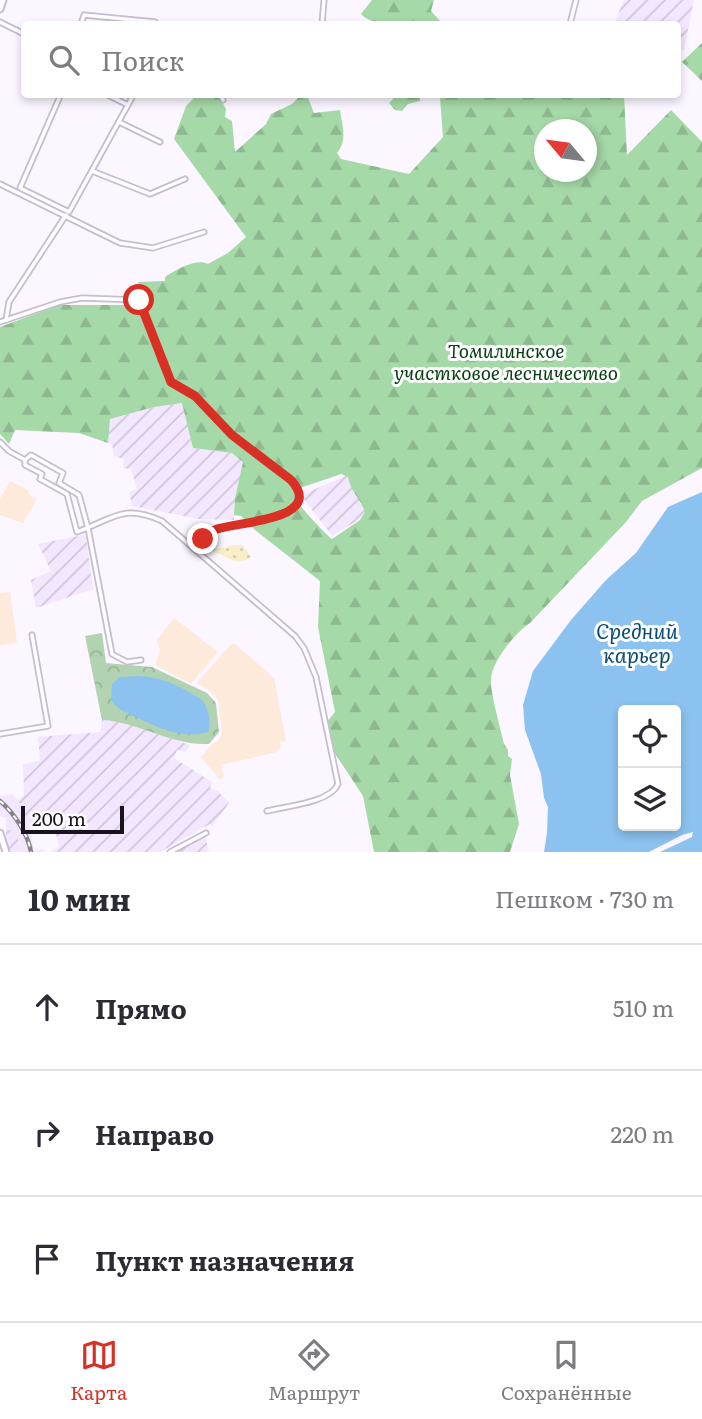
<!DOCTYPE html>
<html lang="ru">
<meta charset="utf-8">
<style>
:root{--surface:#fff;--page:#f7f7f7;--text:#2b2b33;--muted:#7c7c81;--line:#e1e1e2;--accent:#d93025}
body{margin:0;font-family:Literata,serif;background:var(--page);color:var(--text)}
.controls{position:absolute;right:21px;bottom:21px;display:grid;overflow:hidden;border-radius:7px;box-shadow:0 4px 10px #0003}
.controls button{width:63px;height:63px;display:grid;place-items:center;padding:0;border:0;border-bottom:2px solid var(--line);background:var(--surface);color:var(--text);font:35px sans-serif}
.compass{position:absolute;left:534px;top:119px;width:63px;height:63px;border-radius:50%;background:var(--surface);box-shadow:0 4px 10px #0003;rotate:299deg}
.scale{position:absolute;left:21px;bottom:18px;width:103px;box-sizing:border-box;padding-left:7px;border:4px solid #17131a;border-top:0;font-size:19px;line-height:24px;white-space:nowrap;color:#17131a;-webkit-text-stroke:5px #fff;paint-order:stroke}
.stop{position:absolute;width:21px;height:21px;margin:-16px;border:5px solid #d93025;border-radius:50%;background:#fff}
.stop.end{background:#d93025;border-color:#fff;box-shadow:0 2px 7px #0008}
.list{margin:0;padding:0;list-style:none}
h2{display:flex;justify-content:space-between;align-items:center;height:91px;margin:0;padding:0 28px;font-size:30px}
h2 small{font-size:23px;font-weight:400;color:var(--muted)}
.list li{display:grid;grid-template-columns:46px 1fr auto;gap:21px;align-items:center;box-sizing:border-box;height:126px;padding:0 28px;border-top:2px solid var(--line)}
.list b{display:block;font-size:26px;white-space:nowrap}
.list em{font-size:23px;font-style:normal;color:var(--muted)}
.icon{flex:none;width:38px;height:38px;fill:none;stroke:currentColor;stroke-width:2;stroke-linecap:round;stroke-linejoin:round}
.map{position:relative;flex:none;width:702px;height:852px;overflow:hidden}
.search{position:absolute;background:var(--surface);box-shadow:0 4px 10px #0003;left:21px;right:21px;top:21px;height:77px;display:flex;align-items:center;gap:18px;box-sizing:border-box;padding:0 24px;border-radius:7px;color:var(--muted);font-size:26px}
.sheet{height:469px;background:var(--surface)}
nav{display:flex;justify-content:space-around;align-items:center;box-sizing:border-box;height:98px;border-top:2px solid var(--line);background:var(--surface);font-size:19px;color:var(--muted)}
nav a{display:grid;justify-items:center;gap:4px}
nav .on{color:var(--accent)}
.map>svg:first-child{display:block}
.industrial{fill:url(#industrial-furrows)}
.education{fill:#feeada}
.built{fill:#f3e7ff}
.forest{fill:url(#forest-firs);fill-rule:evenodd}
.sand{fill:url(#sand-dots)}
.park{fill:url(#park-crowns)}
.water{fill:#8cc2ef;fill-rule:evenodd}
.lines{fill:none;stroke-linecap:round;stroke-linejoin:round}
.street-casing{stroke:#c7bcd2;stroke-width:7}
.secondary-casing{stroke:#c7bcd2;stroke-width:9}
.street{stroke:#fff;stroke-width:3.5}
.secondary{stroke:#fff;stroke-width:5}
.rail-casing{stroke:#87828a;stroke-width:4.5}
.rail{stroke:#fff;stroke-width:2;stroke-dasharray:5;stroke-linecap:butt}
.route{stroke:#d93025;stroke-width:9}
.labels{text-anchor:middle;stroke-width:6;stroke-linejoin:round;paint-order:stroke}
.park-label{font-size:19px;font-style:italic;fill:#043d10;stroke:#fff}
.water-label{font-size:21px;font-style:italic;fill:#0b4c76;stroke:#fff}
</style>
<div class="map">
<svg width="702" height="852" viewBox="0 0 702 852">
<defs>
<pattern id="industrial-furrows" width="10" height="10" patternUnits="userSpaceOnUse" patternTransform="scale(1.75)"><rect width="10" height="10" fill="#f3e7ff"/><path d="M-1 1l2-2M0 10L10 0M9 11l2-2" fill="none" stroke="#d0c5da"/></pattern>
<pattern id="forest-firs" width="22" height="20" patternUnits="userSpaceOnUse" patternTransform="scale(1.75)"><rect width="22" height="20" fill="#a6d9a8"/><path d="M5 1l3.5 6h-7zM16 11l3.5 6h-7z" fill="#8eb990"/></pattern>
<pattern id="sand-dots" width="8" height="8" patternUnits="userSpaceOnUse" patternTransform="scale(1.75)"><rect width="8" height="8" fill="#f8efc9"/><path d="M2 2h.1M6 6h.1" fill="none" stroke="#d4ccac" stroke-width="1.8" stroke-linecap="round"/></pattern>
<pattern id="park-crowns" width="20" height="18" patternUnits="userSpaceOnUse" patternTransform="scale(1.75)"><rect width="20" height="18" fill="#b1d3b2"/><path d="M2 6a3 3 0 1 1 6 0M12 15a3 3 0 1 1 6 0" fill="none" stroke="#98b498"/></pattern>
</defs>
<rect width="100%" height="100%" fill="#fbf6ff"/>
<!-- industrial -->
<g class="industrial">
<polygon points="624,0 694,0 684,50 678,50 678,24 614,24"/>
<polygon points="183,403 193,448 232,453 244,462 235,498 234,520 199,519 132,506 129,492 137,489 131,469 123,468 124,459 114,456 112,444 108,443 110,419 154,407"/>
<polygon points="355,472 378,508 332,536 303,498 306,493"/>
<polygon points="83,535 86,537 93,589 36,608 31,580 51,571 38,544"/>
<polygon points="102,720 120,721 190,745 186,752 177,750 174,758 212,782 210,788 218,791 229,803 212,826 210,824 160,852 50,852 59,847 54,826 46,822 29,824 18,800 24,795 23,765 40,760 38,737 100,732"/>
<polygon points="15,829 23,852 7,852 6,830"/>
<polygon points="205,836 209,852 176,852"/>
</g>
<!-- education -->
<g class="education">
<polygon points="10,481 28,490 30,496 37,499 23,523 0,515 0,499"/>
<polygon points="10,592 17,643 0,645 0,593"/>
<polygon points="174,618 218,652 191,684 155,665 160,650 157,640"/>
<polygon points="231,644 235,644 274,678 286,741 280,742 281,747 277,752 221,765 224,776 220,780 201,757 212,744 219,740 222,733 218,700 210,691 197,683"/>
</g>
<!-- built -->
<polygon class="built" points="12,794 18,800 29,824 34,850 44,849 44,852 23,852 15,829 6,830 6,818 0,816 0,796"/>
<!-- forest -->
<g class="forest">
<path d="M372,0h62l-3,11 12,13c-22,1 -67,6 -82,-10z"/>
<polygon points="702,43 702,81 682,62"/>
<path d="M454,94l170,1 3,60 44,-45 31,32v326l-60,33 -16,21 -96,101c-14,9 -39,39 -39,57 -1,12 10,50 13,64l4,6v6l4,3 -2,16 9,49 -9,28h-136l-11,-56 -29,-44 -7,-30 8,-10 -17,-85 2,-46 -65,-51 -14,-14 -7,-1 1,-17 8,-36 -11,-9 -39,-5 -11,-45 -28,4 -44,12 -2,24 -29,-10 -64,-3 -6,14 -9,-10v-107l59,-22h88l-9,-23 27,-1v-4c11,-7 30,-19 43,-13l20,-11 18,-16 -72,-98 12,-33 11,-11h21l8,14 -1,8 7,4 3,31 31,-28 5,-10 21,-10 9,-9h6l7,18 26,-3c2,15 8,30 -3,43l4,6 68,15 34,-37 -3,-40zM544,130h42v42h-42zM341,474l7,3c2,14 13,22 17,35l-5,8 -28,19c-4,-2 -32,-33 -37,-39l5,-12z"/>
<polygon points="390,95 420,95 420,101 408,104 402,111 395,110 389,103 394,98"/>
</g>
<!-- sand -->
<path class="sand" d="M232,545h11l8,12c-15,11 -24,-2 -38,-5l1,-4h12z"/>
<!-- park -->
<path class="park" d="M102,633l4,30 46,4 55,26 9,10 3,29 -10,12c-37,2 -70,-22 -107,-24l-17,-84z"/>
<!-- water -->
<g class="water">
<path d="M702,492v360h-42l32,-15 1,-5 -11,3 -33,17h-105l3,-19 1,-26 -4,-9 -3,-24 -16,-44 -2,-25 10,-34 38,-51 35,-40 30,-27 32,-46zM623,710h53v116h-53z"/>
<path d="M139,676c24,1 43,11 63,24 6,6 10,24 6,32 -24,7 -48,-3 -70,-14 -11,-6 -20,-7 -27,-18l1,-16 8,-7z"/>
</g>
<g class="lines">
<defs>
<g id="street">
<polyline points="0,22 24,34"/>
<polyline points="81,24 84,15 155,22 154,24"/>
<polyline points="322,24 324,0"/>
<polyline points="570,24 576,0"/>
<polyline points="61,94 20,188 69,212 134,94"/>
<polyline points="106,94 128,105"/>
<polyline points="221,94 223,100"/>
<polyline points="119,122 160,142"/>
<polyline points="92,171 150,194 185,179"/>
<polyline points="0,184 120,243 153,248 204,232"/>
<polyline points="6,320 9,302 66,215"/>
<polyline points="0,322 60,302 82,298 139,300 171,382 195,396 232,435 249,450 291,480 298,487 300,494 298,501 282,516 213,530 196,549"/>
<path d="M0,442l9,9 16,9v5l17,9 -2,5 27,15 10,38c36,-13 45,-29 85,-11l133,115 9,12 12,29 22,107c-8,19 -52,22 -71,27"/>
<polyline points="25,460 31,455 63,473 59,483 79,495 88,528 112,654 127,662 141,660"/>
<polyline points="0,734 48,726 32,635"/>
<polyline points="170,852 206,833"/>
</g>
<g id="secondary">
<polyline points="0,9 3,0"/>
<polyline points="0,833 6,852"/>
</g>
</defs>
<!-- street casing -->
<use href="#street" class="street-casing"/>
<!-- secondary casing -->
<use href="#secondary" class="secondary-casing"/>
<!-- street -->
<use href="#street" class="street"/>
<!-- secondary -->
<use href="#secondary" class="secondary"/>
<defs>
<path id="rail" d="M0,801c14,12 28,33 31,51"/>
</defs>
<!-- rail casing -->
<use href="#rail" class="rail-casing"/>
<!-- rail -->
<use href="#rail" class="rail"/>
</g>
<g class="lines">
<!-- route -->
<path class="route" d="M139,300l32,82 24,14 37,39 59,45c36,40 -55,42 -74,49 -6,2 -10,6 -14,10"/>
</g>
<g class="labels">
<!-- park labels -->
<g class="park-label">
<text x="506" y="358">Томилинское<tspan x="506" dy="22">участковое лесничество</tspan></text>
</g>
<!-- water labels -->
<g class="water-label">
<text x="637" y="639">Средний<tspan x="637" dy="24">карьер</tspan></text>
</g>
</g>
</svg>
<div class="controls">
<button><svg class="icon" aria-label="locate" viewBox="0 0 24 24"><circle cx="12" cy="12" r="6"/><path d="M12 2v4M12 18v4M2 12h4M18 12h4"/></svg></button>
<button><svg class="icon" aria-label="layers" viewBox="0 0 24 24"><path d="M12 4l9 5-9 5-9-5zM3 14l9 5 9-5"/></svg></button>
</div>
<svg class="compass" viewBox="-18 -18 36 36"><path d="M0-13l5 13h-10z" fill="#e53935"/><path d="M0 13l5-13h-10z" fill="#7c7c81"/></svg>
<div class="scale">200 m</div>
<div class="stop" style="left:139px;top:300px"></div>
<div class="stop end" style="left:203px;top:539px"></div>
<div class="search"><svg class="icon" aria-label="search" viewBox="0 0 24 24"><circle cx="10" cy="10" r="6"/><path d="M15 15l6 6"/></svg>Поиск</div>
</div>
<section class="sheet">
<h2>10 мин<small>Пешком · 730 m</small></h2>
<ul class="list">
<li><svg class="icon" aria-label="ahead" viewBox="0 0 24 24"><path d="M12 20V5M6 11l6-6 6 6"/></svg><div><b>Прямо</b></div><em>510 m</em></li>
<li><svg class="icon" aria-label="right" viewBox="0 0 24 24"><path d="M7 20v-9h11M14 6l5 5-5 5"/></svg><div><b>Направо</b></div><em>220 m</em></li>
<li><svg class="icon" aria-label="arrive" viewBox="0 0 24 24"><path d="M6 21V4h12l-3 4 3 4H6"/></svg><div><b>Пункт назначения</b></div></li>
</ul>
</section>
<nav>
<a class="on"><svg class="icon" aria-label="map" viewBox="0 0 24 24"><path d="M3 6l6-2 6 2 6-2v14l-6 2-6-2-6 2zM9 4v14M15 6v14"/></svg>Карта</a>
<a><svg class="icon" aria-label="directions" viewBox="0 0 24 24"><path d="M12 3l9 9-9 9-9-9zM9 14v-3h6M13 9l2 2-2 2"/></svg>Маршрут</a>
<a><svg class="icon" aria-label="saved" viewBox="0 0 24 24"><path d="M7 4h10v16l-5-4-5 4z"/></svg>Сохранённые</a>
</nav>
